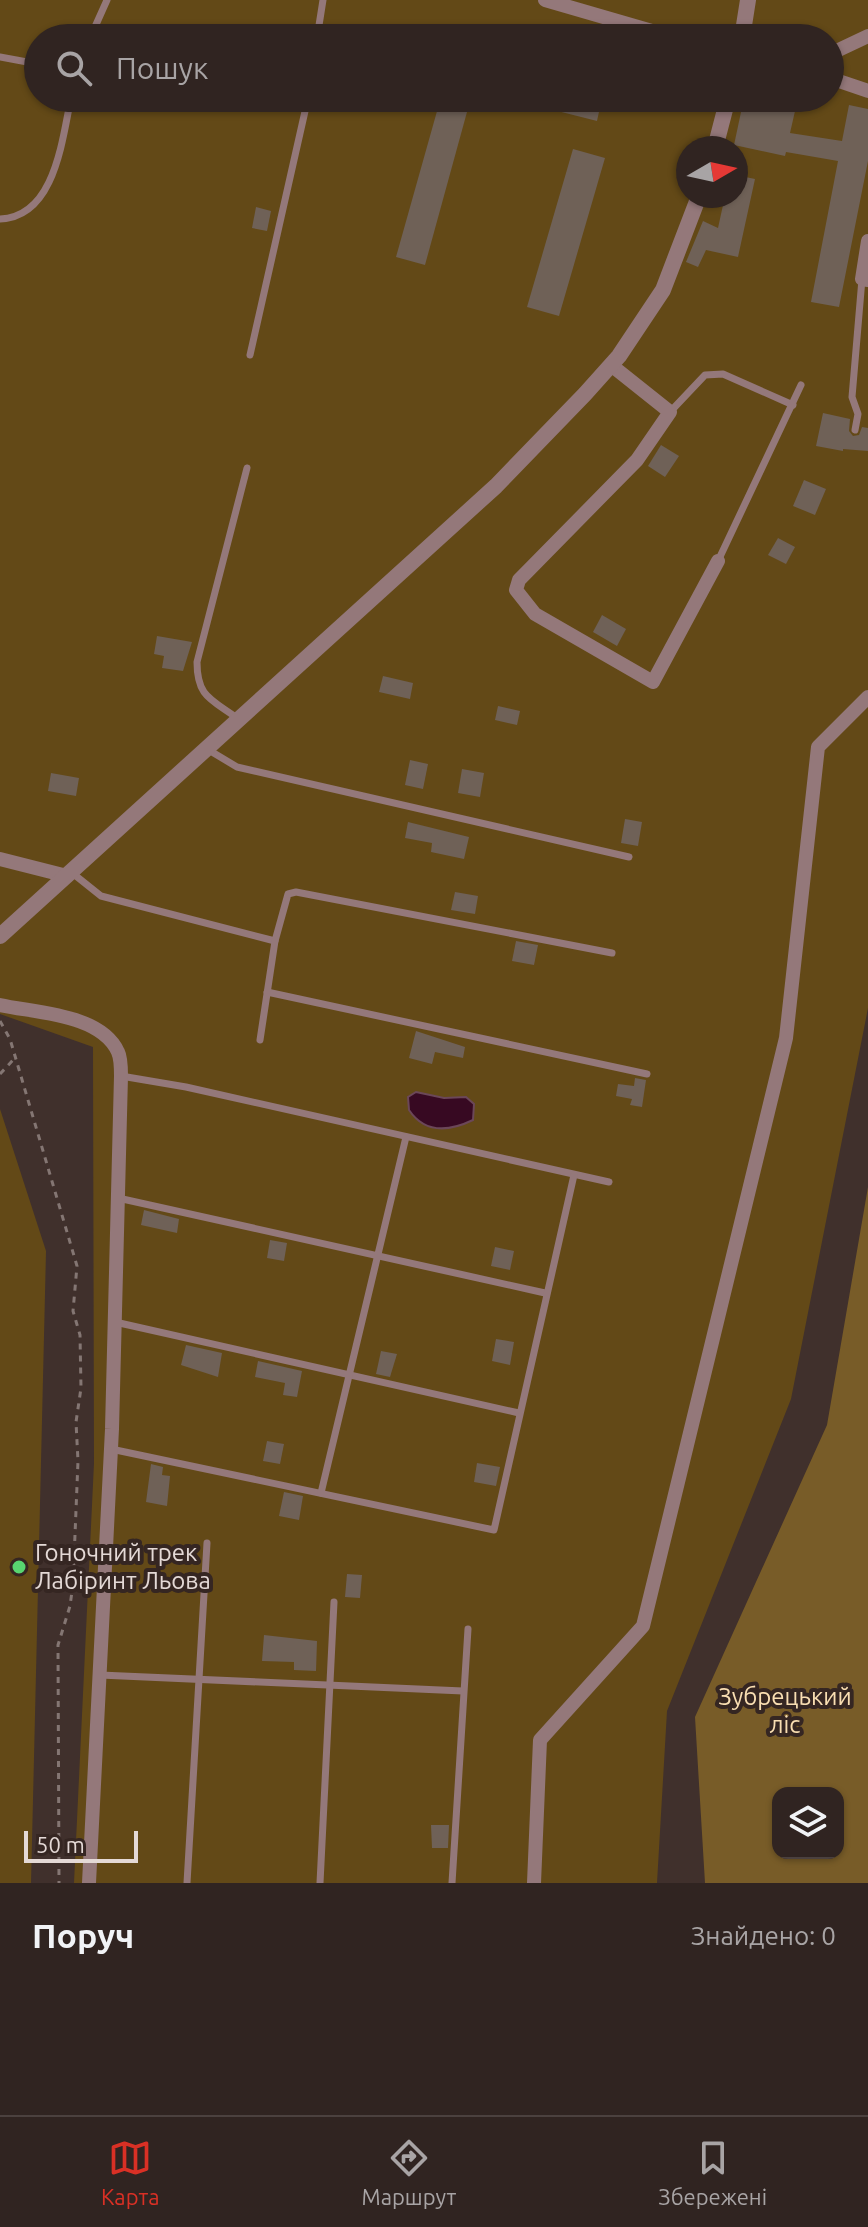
<!DOCTYPE html>
<html lang="uk">
<meta charset="utf-8">
<style>
:root{--surface:#302421;--page:#382c2a;--text:#f1f3f6;--muted:#a8a4a5;--line:#4b413f;--accent:#d93025}
body{margin:0;font-family:Ubuntu,sans-serif;background:var(--page);color:var(--text)}
.controls{position:absolute;right:24px;bottom:24px;display:grid;overflow:hidden;border-radius:16px;box-shadow:0 2px 6px #0004}
.controls button{width:72px;height:72px;display:grid;place-items:center;padding:0;border:0;border-bottom:2px solid var(--line);background:var(--surface);color:var(--text);font:40px sans-serif}
.compass{position:absolute;left:676px;top:136px;width:72px;height:72px;border-radius:50%;background:var(--surface);box-shadow:0 2px 6px #0004;rotate:81deg}
.scale{position:absolute;left:24px;bottom:20px;width:114px;box-sizing:border-box;padding-left:8px;border:4px solid #e4d9d6;border-top:0;font-size:22px;line-height:28px;white-space:nowrap;color:#e4d9d6;-webkit-text-stroke:6px #352622;paint-order:stroke}
.list{margin:0;padding:0;list-style:none}
h2{display:flex;justify-content:space-between;align-items:center;height:104px;margin:0;padding:0 32px;font-size:34px}
h2 small{font-size:26px;font-weight:400;color:var(--muted)}
.icon{flex:none;width:44px;height:44px;fill:none;stroke:currentColor;stroke-width:2;stroke-linecap:round;stroke-linejoin:round}
.map{position:relative;flex:none;width:868px;height:1883px;overflow:hidden}
.search{position:absolute;background:var(--surface);box-shadow:0 2px 6px #0004;left:24px;right:24px;top:24px;height:88px;display:flex;align-items:center;gap:20px;box-sizing:border-box;padding:0 28px;border-radius:44px;color:var(--muted);font-size:30px}
.sheet{height:232px;background:var(--surface)}
nav{display:flex;justify-content:space-around;align-items:center;box-sizing:border-box;height:112px;border-top:2px solid var(--line);background:var(--surface);font-size:22px;color:var(--muted)}
nav a{display:grid;justify-items:center;gap:4px}
nav .on{color:var(--accent)}
.map>svg:first-child{display:block}
.green{fill:#634917;fill-rule:evenodd}
.forest{fill:#785c28;fill-rule:evenodd}
.water{fill:#370922;stroke:#6b4758;stroke-width:2}
.building{fill:#6f6157}
.lines{fill:none;stroke-linecap:round;stroke-linejoin:round}
.path{stroke:#847673;stroke-width:3;stroke-dasharray:6 6;stroke-linecap:butt}
.service{stroke:#94787a;stroke-width:7}
.minor{stroke:#94787a;stroke-width:14}
.tertiary{stroke:#94787a;stroke-width:16}
.poi-dot{fill:#58d570;stroke:#352622;stroke-width:3}
.labels{text-anchor:middle;stroke-width:8;stroke-linejoin:round;paint-order:stroke}
.poi-label{font-size:24px;fill:#e4d9d6;stroke:#352622;text-anchor:start}
.park-label{font-size:24px;fill:#f9deb2;stroke:#352622}
</style>
<div class="map">
<svg width="868" height="1883" viewBox="0 0 868 1883">
<rect width="100%" height="100%" fill="#40302c"/>
<!-- green -->
<g class="green">
<path d="M0,0h868v1008l-77,391 -124,312 -10,172h-583l20,-420 -1,-416 -93,-33zM38,38h792v60h-792zM688,148h48v48h-48z"/>
<polygon points="0,1109 46,1251 31,1883 0,1883"/>
</g>
<!-- forest -->
<path class="forest" d="M868,1187v696h-163l-10,-166 132,-292zM778,1793h60v60h-60z"/>
<!-- water -->
<path class="water" d="M416,1092l28,6 22,-1 8,7 -1,16c-23,11 -48,14 -64,-10l-1,-13z"/>
<!-- building -->
<g class="building">
<polygon points="523,98 602,98 597,121 522,102"/>
<polygon points="744,98 798,98 790,133 842,141 849,105 868,109 868,161 839,307 811,302 838,161 786,152 785,156 734,145"/>
<polygon points="439,104 467,112 425,265 396,257"/>
<polygon points="573,149 605,158 559,316 527,307"/>
<polygon points="736,175 755,179 738,257 706,250 698,267 686,262 703,221 718,228 725,196 736,196"/>
<polygon points="256,207 271,211 267,231 252,228"/>
<polygon points="823,413 850,419 849,431 853,436 859,435 862,427 868,428 868,451 843,449 843,451 816,446"/>
<polygon points="661,445 679,456 665,477 648,466"/>
<polygon points="804,480 826,489 815,515 793,506"/>
<polygon points="778,538 795,547 786,564 768,555"/>
<polygon points="602,615 626,629 617,646 593,632"/>
<polygon points="157,636 192,642 183,671 162,668 164,656 154,654"/>
<polygon points="383,676 413,683 410,699 379,692"/>
<polygon points="498,706 520,711 517,725 495,720"/>
<polygon points="410,760 428,764 423,789 405,785"/>
<polygon points="462,769 484,773 480,797 458,793"/>
<polygon points="51,773 79,778 76,796 48,791"/>
<polygon points="625,819 642,822 638,846 621,843"/>
<polygon points="408,822 469,837 464,859 431,852 432,843 405,838"/>
<polygon points="455,892 478,896 475,914 451,910"/>
<polygon points="516,941 538,945 534,965 512,961"/>
<polygon points="416,1031 465,1047 463,1058 435,1052 432,1064 409,1058"/>
<polygon points="635,1078 646,1080 642,1107 630,1105 632,1099 616,1096 618,1084 634,1086"/>
<polygon points="144,1210 179,1219 177,1233 141,1225"/>
<polygon points="270,1240 287,1243 284,1261 267,1258"/>
<polygon points="495,1247 514,1251 510,1270 491,1266"/>
<polygon points="496,1339 514,1342 510,1365 492,1361"/>
<polygon points="186,1345 222,1353 218,1377 181,1365"/>
<polygon points="381,1351 397,1354 390,1377 376,1374"/>
<polygon points="258,1361 302,1371 297,1397 283,1395 285,1383 255,1377"/>
<polygon points="267,1441 284,1444 280,1464 263,1461"/>
<polygon points="477,1463 500,1467 496,1486 474,1482"/>
<polygon points="151,1464 163,1467 162,1475 170,1476 167,1506 146,1502"/>
<polygon points="284,1492 303,1496 299,1520 279,1516"/>
<polygon points="347,1574 362,1575 360,1598 345,1597"/>
<polygon points="264,1635 317,1641 316,1671 294,1670 294,1662 262,1661"/>
<polygon points="431,1825 449,1825 448,1848 432,1848"/>
</g>
<g class="lines">
<!-- path -->
<g class="path">
<polyline points="0,1021 10,1039 77,1266 73,1311 80,1335 81,1388 76,1422 78,1461 73,1584 70,1606 58,1645 59,1883"/>
<polyline points="0,1074 14,1059"/>
</g>
<!-- service -->
<g class="service">
<polyline points="90,38 107,0"/>
<polyline points="317,38 323,0"/>
<polyline points="0,57 38,64"/>
<path d="M0,219c55,-2 62,-79 71,-121"/>
<polyline points="250,355 308,98"/>
<polyline points="670,412 705,375 723,374 793,405"/>
<polyline points="855,430 858,414 852,397 862,279"/>
<polyline points="718,561 801,385"/>
<path d="M237,718c-26,-19 -40,-21 -40,-56l50,-194"/>
<polyline points="207,749 237,767 629,857"/>
<polyline points="71,872 101,896 275,941"/>
<polyline points="267,992 647,1074"/>
<polyline points="260,1040 275,941 288,894 296,892 612,953"/>
<polyline points="121,1076 186,1087 609,1182"/>
<polyline points="118,1198 545,1293"/>
<polyline points="115,1322 519,1413"/>
<polyline points="111,1449 494,1530 574,1175"/>
<polyline points="321,1493 406,1137"/>
<polyline points="100,1675 463,1691"/>
<polyline points="187,1883 207,1543"/>
<polyline points="320,1883 334,1602"/>
<polyline points="452,1883 468,1629"/>
</g>
<!-- minor -->
<g class="minor">
<polyline points="545,0 676,38"/>
<polyline points="830,54 868,36"/>
<polyline points="830,78 868,91"/>
<polyline points="868,241 862,279 868,280"/>
<polyline points="611,365 670,412 637,460 519,580 516,590 535,614 653,682 718,561"/>
<polyline points="0,859 67,876"/>
<path d="M0,1005c36,8 101,9 118,47 3,6 3,17 3,24l-9,353 -23,454"/>
<polyline points="534,1883 540,1740 643,1626 786,1038 818,747 868,697"/>
</g>
<!-- tertiary -->
<g class="tertiary">
<polyline points="742,38 748,0"/>
<polyline points="715,148 728,98"/>
<polyline points="0,936 496,486 585,394 619,356 663,290 699,196"/>
</g>
</g>
<!-- markers -->
<circle class="poi-dot" cx="19" cy="1567" r="8"/>
<g class="labels">
<!-- poi labels -->
<g class="poi-label">
<text x="35" y="1561">Гоночний трек<tspan x="35" dy="28">Лабіринт Льова</tspan></text>
</g>
<!-- park labels -->
<g class="park-label">
<text x="785" y="1705">Зубрецький<tspan x="785" dy="28">ліс</tspan></text>
</g>
</g>
</svg>
<div class="controls">
<button><svg class="icon" aria-label="layers" viewBox="0 0 24 24"><path d="M12 4l9 5-9 5-9-5zM3 14l9 5 9-5"/></svg></button>
</div>
<svg class="compass" viewBox="-18 -18 36 36"><path d="M0-13l5 13h-10z" fill="#e53935"/><path d="M0 13l5-13h-10z" fill="#a8a4a5"/></svg>
<div class="scale">50 m</div>
<div class="search"><svg class="icon" aria-label="search" viewBox="0 0 24 24"><circle cx="10" cy="10" r="6"/><path d="M15 15l6 6"/></svg>Пошук</div>
</div>
<section class="sheet">
<h2>Поруч<small>Знайдено: 0</small></h2>
<ul class="list">
</ul>
</section>
<nav>
<a class="on"><svg class="icon" aria-label="map" viewBox="0 0 24 24"><path d="M3 6l6-2 6 2 6-2v14l-6 2-6-2-6 2zM9 4v14M15 6v14"/></svg>Карта</a>
<a><svg class="icon" aria-label="directions" viewBox="0 0 24 24"><path d="M12 3l9 9-9 9-9-9zM9 14v-3h6M13 9l2 2-2 2"/></svg>Маршрут</a>
<a><svg class="icon" aria-label="saved" viewBox="0 0 24 24"><path d="M7 4h10v16l-5-4-5 4z"/></svg>Збережені</a>
</nav>
